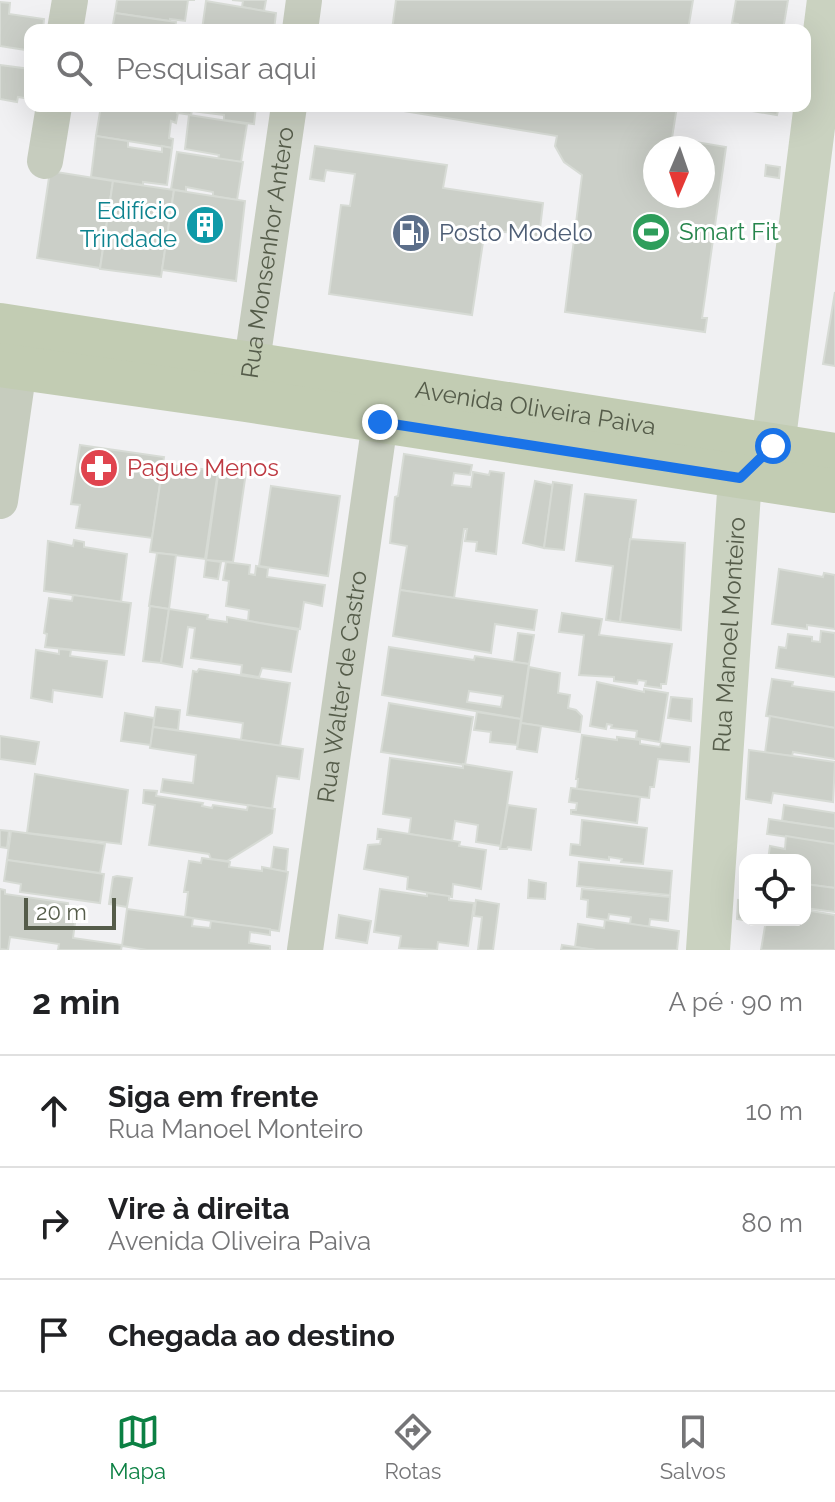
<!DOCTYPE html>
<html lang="pt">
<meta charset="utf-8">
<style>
:root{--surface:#fff;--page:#f6f6f6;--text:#202124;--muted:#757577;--line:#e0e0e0;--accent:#0b8043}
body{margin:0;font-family:Raleway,sans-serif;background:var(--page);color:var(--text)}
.controls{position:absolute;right:24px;bottom:24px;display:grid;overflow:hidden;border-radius:16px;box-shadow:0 8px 32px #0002}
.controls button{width:72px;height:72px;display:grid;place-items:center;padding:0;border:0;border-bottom:2px solid var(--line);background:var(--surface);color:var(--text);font:40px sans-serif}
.compass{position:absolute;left:643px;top:136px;width:72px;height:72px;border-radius:50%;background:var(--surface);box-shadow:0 8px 32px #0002;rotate:182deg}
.scale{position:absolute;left:24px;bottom:20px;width:92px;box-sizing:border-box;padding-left:8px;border:4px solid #555c4a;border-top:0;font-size:22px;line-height:28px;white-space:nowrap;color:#555c4a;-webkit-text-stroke:6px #fff;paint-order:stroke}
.stop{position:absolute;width:24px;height:24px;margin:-18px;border:6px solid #1a73e8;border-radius:50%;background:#fff}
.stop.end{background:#1a73e8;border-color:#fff;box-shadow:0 2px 8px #0008}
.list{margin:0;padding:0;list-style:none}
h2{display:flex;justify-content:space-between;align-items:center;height:104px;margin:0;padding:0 32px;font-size:34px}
h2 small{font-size:26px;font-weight:400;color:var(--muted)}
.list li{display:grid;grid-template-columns:52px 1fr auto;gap:24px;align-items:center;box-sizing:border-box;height:112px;padding:0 32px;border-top:2px solid var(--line)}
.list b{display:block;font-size:30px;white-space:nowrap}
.list p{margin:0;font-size:26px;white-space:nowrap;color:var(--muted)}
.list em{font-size:26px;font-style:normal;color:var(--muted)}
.icon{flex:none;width:44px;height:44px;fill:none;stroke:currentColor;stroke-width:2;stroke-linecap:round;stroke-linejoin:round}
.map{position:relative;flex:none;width:835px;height:950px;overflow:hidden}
.search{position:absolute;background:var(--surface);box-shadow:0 8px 32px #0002;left:24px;right:24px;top:24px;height:88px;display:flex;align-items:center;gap:20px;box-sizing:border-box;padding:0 28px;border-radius:16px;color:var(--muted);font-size:30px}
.sheet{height:440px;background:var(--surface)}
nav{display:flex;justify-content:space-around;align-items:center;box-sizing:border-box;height:112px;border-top:2px solid var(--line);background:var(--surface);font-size:22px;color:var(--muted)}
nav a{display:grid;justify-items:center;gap:4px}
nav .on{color:var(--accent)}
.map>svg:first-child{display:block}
.building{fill:#cbcfc8;stroke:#d7dbd5;stroke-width:2;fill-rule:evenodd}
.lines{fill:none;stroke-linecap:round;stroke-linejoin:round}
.street{stroke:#c6ccbe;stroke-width:36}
.secondary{stroke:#cad2c0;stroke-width:44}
.primary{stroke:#c2ccb3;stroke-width:44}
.route{stroke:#1a73e8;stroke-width:10}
.labels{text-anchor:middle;stroke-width:6;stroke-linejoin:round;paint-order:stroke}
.culture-label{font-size:24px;fill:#0d838f;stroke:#fff;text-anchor:end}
.leisure-label{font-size:24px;fill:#27864d;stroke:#fff;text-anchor:start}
.service-label{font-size:24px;fill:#4e5e75;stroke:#fff;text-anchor:start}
.street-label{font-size:24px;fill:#555c4a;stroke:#fff}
.health-label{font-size:24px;fill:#be3a42;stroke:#fff;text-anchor:start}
</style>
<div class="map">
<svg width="835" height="950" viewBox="0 0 835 950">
<rect width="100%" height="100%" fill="#f1f1f3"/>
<!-- building -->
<g class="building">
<polygon points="117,0 195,0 188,0 185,21 170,19 170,21 115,13"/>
<polygon points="232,0 266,0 264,11 242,7 243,1"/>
<polygon points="396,0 693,0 688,30 690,30 392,30"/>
<polygon points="736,0 788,0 783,30 737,30 738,24 732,23"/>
<polygon points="206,1 276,13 274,30 202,30"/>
<polygon points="0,2 10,3 9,14 44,19 43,30 30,30 30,47 27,46 26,50 0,46"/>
<polygon points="115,13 176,22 175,29 181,30 112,30"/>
<polygon points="0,65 30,69 30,99 18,97 17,102 0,99"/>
<polygon points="101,106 143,106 142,108 152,110 153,106 179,107 176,123 171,121 169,138 173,139 172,148 96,136"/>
<polygon points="256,106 254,124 224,120 224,115 192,111 191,115 177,113 179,106"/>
<path d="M373,106h304l-5,32 54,9 -24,171h5l-2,14 -140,-20 17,-137 -18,-13 -9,-16 2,-10zM655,148h48v48h-48z"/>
<polygon points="741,106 779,106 777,115 740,109"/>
<polygon points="189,115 247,124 241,162 218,159 219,155 185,149"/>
<polygon points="96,136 128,141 128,147 162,152 162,146 172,148 167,185 143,182 143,185 91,177"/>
<polygon points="315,146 447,165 443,188 543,203 539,237 485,229 472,315 329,294 341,205 350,206 355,174 326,170 324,181 310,179"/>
<polygon points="177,152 243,162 237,200 213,196 213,192 186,187 186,192 171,189"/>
<polygon points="766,165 780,167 779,178 765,176"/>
<polygon points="50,171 113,181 100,268 37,258"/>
<polygon points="113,181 174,190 161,277 100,269"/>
<polygon points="174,190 245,201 236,281 162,270"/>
<polygon points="835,292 835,366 823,364"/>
<polygon points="80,445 164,457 152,538 76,528 80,505 71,504"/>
<polygon points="404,454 472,465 470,475 454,473 452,485 471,487 473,472 489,475 490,471 504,473 496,554 476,551 477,542 465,541 467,529 464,529 454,598 400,590 407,546 390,543 395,497 398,496"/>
<polygon points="163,464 218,471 205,559 150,552"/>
<polygon points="219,468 246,472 233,562 206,560"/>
<polygon points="535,481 553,485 544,548 523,543"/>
<polygon points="553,482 572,485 564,550 544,548"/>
<polygon points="271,486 340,496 328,576 259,566"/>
<polygon points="585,494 636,500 620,622 606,620 613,566 576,561"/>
<polygon points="630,539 685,543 681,630 620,622"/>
<polygon points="74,540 84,542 84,547 127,554 121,602 44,591 48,541 73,546"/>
<polygon points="157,553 176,555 169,609 149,606"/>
<polygon points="206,560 221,562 218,579 204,577"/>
<polygon points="226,562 250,565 249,574 255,575 256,566 268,568 267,577 325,585 322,606 304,602 300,629 248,621 249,610 226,606 229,581 223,580"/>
<polygon points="779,569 823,577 824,573 835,575 835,629 807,625 807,629 772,624"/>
<polygon points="400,590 537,610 534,630 495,624 491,653 393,636"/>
<polygon points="73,595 131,603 124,655 45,647 47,634 44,633 49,598 72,601"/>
<polygon points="150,606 169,609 161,663 143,661"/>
<polygon points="169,609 208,615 207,619 227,622 227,617 298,630 291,672 262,668 259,677 241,674 242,665 191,658 195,628 188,627 182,667 161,663"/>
<polygon points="562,613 602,619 599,635 672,644 666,684 661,684 661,688 645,686 646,681 638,680 637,684 614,681 614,677 579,675 584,635 559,632"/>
<polygon points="821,631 835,633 835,677 776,668 779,647 786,648 788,634 812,637 812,641 820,642"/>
<polygon points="518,633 534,635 529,664 514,662"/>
<path d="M389,647l85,13 1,-4 54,8 -8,55 -139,-24zM469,691l34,5 -2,11 -34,-5z"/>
<polygon points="59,649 71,650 70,656 107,661 102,697 53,690 52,702 31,698 36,650 59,654"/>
<polygon points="529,667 560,673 558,693 570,695 568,708 576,710 582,716 580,732 521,723"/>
<polygon points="199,669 290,683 280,746 241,740 243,723 187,715 193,671 197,672"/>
<polygon points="772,679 793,682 792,686 835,692 835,728 766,716"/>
<polygon points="597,682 644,692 644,689 668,693 660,742 636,738 637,731 611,728 612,725 607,724 606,729 590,726"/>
<polygon points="671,697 692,699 691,721 668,718"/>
<polygon points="389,703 473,717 465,765 381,752"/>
<polygon points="156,707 180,710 178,730 153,727"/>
<polygon points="477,712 521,719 517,745 490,742 491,732 474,730"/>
<polygon points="125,713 154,718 151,745 121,741"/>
<polygon points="770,716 835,728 835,759 793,752 792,756 765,753"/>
<polygon points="521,723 541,726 537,752 517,749"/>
<polygon points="153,727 303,749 299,779 277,776 272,809 161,792 163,779 193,783 196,755 150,748"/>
<polygon points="582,735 617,740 617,737 640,740 640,744 660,747 661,743 690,747 689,762 658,759 654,787 650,787 649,798 577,789 578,779 576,779"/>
<polygon points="0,736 39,742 35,764 0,759"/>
<polygon points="749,750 835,762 833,802 773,793 771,803 746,799"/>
<polygon points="390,758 463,768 463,764 512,772 501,846 476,842 478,825 455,821 452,841 409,834 411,818 383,814"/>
<polygon points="35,774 128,790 121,844 27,833"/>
<polygon points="571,788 640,797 637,823 571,814 571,810 576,810 577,803 569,802"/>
<polygon points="144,790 157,791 156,796 203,803 202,806 212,808 213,805 247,810 248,805 275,809 272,833 227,861 211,859 209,854 149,845 155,805 143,803"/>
<polygon points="508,805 536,809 531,850 508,847 507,849 500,849"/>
<polygon points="784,805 835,813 835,829 782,821"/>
<polygon points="769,819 835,829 835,844 767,834"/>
<polygon points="582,820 647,828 643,864 621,862 622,859 609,857 609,860 570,855 571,844 580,845"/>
<polygon points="378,829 460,842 459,846 486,850 481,889 453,884 452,897 407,889 408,877 364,869 368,845 380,844 381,839 377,839"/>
<polygon points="0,830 9,831 7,848 0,847"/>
<polygon points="11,831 105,844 100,873 7,860"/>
<polygon points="786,836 835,844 835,888 805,884 805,860 768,860 770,846 785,849"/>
<polygon points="274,847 288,849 286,872 271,869"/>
<polygon points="202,858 230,862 229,867 262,871 262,867 288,872 279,931 185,917 188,892 184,892 189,861 201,863"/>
<polygon points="7,860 104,874 100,903 20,892 21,884 4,881"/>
<polygon points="579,862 672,871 670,895 577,886"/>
<polygon points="117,876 132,878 127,907 109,904 113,877"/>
<polygon points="529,880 546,883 545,899 528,898"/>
<polygon points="805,884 835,888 835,912 805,908"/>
<polygon points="0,889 5,890 5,894 68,903 68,908 77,908 73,938 122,945 121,950 58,950 59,944 10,937 8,950 0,949"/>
<polygon points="380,889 427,896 427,893 449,896 449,900 474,903 468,946 438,942 437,950 399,948 401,936 374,932"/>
<polygon points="582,889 670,897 668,921 650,919 649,927 630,924 631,917 609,914 608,920 587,917 588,900 581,899"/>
<polygon points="476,900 499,904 493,950 478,950 482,917 474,916"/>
<polygon points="738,900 745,901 745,920 748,921 737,919"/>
<polygon points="127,909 193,918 192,926 210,928 211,921 270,929 270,935 250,932 249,943 270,946 270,950 147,950 122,946"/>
<polygon points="805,910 835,915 835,950 761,950 766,920 805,920"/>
<polygon points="339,915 371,921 367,943 336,938"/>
<polygon points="605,920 679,931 677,950 596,950 575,947 578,924 604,928"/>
<polygon points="562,945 575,947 596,950 561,950"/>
</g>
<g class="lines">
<!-- street -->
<g class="street">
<polyline points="65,30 70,0"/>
<polyline points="300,30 304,0"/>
<polyline points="45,161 54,106"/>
<path id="s1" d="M248,389l41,-283"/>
<polyline points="0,501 19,368"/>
<path id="s2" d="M305,950l75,-528"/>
</g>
<!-- secondary -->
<path class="secondary" id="s3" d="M708,950l32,-472 33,-32 56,-446"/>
<!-- primary -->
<g class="primary">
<path id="s4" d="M0,325l835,130"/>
<polyline points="0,365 246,400 835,491"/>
</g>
</g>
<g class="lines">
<!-- route -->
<polyline class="route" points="380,422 740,478 773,446"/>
</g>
<!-- icons -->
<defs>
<symbol id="building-disc" viewBox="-11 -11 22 22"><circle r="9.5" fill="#0f9aa8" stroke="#fff"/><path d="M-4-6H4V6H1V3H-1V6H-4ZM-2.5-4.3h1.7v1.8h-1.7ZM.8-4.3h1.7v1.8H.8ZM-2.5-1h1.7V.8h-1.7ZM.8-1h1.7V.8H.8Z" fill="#fff"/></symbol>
<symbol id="stadium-disc" viewBox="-11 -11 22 22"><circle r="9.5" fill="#2e9e5b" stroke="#fff"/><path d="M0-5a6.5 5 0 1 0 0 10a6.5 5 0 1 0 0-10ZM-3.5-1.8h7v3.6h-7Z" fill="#fff"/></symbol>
<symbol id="fuel-disc" viewBox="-11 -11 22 22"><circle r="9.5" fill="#5c6f8a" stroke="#fff"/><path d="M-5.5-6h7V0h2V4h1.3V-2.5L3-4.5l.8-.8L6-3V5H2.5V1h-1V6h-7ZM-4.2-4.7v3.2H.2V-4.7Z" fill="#fff"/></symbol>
<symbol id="pharmacy-disc" viewBox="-11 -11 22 22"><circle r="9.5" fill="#e0444e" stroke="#fff"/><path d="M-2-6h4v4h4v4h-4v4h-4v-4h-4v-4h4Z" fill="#fff"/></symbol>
</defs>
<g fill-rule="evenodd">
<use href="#building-disc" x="183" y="203" width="44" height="44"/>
<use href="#stadium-disc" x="629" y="210" width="44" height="44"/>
<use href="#fuel-disc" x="389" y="211" width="44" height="44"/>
<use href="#pharmacy-disc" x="77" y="446" width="44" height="44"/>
</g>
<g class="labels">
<!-- culture labels -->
<g class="culture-label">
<text x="177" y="219">Edifício<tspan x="177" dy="28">Trindade</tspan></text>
</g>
<!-- leisure labels -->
<g class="leisure-label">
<text x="679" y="240">Smart Fit</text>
</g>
<!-- service labels -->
<g class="service-label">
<text x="439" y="241">Posto Modelo</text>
</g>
<!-- street labels -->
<g class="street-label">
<text dy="8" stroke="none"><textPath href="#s1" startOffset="138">Rua Monsenhor Antero</textPath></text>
<text dy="8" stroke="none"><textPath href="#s4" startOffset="542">Avenida Oliveira Paiva</textPath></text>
<text dy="8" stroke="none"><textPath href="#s3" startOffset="316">Rua Manoel Monteiro</textPath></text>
<text dy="8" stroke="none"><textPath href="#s2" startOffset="266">Rua Walter de Castro</textPath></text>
</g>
<!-- health labels -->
<g class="health-label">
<text x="127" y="476">Pague Menos</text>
</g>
</g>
</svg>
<div class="controls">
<button><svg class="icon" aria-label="locate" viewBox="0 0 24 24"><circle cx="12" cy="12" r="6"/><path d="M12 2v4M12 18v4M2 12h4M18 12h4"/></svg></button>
</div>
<svg class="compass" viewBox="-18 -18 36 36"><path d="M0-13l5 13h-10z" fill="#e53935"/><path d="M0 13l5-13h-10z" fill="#757577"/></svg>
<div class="scale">20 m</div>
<div class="stop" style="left:773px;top:446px"></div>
<div class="stop end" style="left:380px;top:422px"></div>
<div class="search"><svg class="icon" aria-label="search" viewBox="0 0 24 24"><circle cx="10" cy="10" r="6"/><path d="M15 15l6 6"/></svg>Pesquisar aqui</div>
</div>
<section class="sheet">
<h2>2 min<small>A pé · 90 m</small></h2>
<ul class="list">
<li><svg class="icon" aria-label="ahead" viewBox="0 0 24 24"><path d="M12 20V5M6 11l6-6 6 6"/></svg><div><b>Siga em frente</b><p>Rua Manoel Monteiro</p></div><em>10 m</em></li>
<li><svg class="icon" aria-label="right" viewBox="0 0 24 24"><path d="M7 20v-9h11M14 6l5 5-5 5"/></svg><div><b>Vire à direita</b><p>Avenida Oliveira Paiva</p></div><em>80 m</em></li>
<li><svg class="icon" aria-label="arrive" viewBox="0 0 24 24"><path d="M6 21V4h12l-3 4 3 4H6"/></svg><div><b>Chegada ao destino</b></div></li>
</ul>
</section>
<nav>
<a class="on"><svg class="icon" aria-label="map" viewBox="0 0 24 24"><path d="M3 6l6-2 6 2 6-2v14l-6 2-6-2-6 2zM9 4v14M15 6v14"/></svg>Mapa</a>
<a><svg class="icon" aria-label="directions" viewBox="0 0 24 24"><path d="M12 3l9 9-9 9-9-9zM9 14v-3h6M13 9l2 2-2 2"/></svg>Rotas</a>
<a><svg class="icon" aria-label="saved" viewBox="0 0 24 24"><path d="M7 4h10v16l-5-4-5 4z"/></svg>Salvos</a>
</nav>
